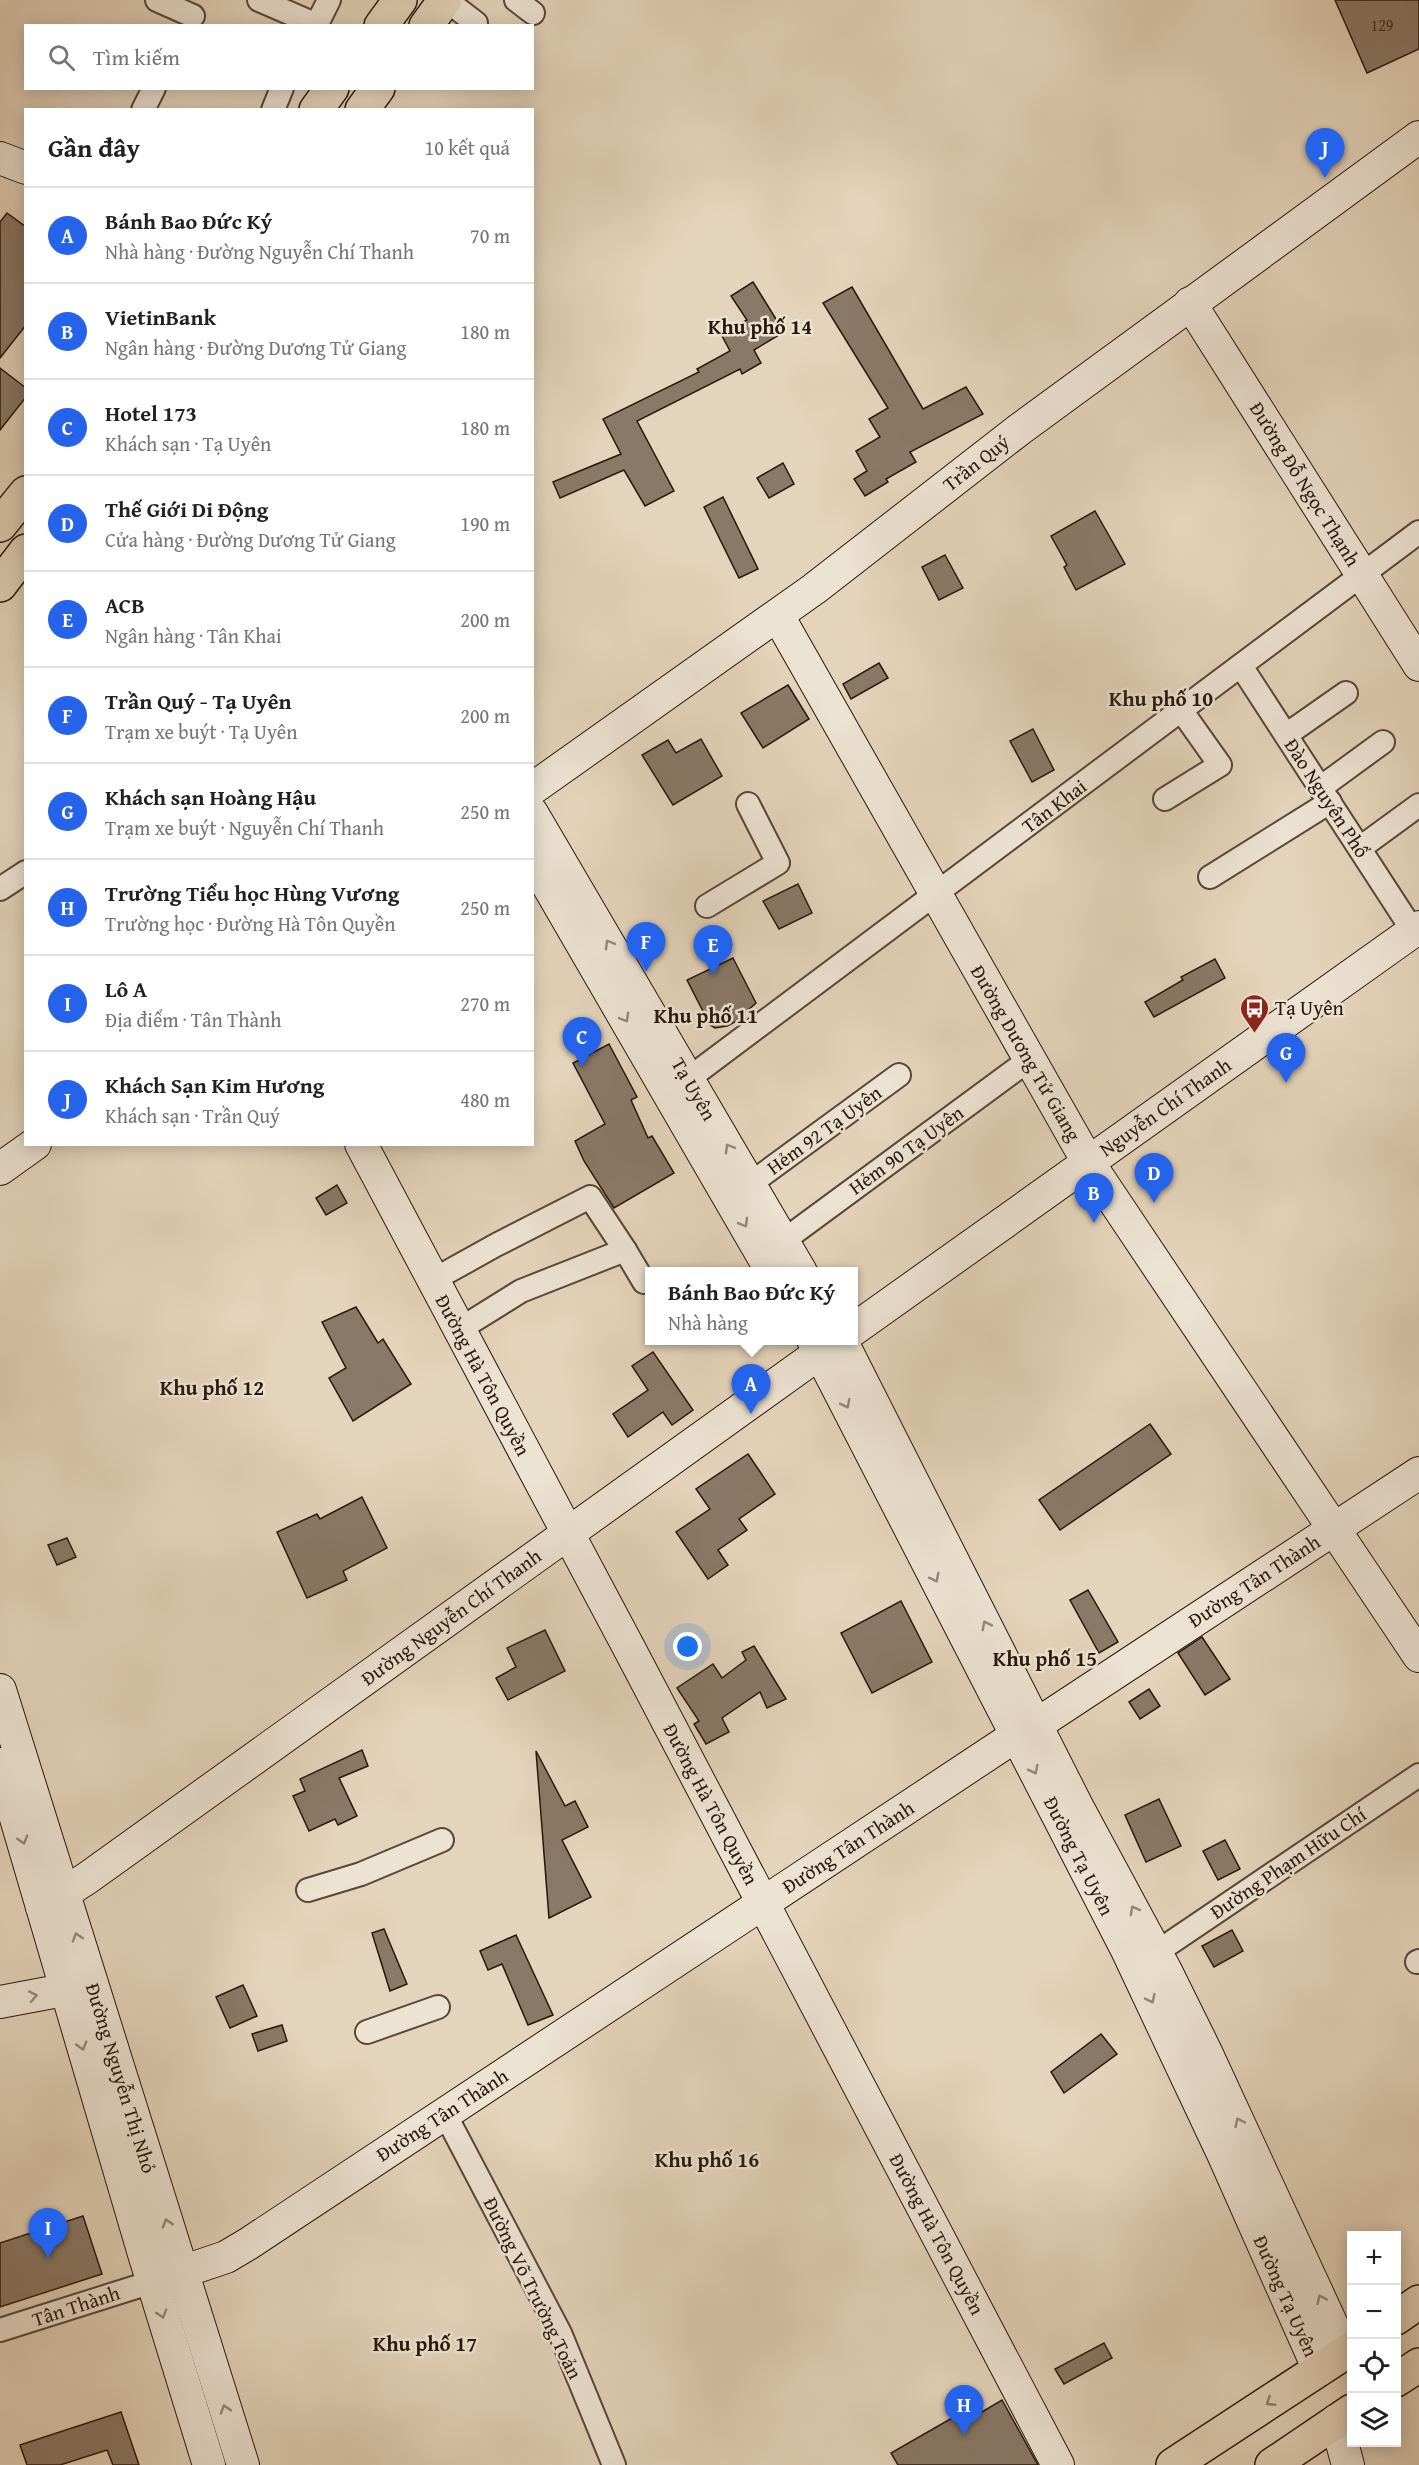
<!DOCTYPE html>
<html lang="vi">
<meta charset="utf-8">
<style>
:root{--surface:#fff;--page:#f6f6f6;--text:#202124;--muted:#757577;--line:#e0e0e0;--accent:#2563eb}
body{margin:0;font-family:"Gentium Book Plus",serif;background:var(--page);color:var(--text)}
.controls{position:absolute;right:18px;bottom:18px;display:grid;overflow:hidden;border-radius:0px;box-shadow:0 3px 15px #0003}
.controls button{width:54px;height:54px;display:grid;place-items:center;padding:0;border:0;border-bottom:2px solid var(--line);background:var(--surface);color:var(--text);font:30px sans-serif}
.you{position:absolute;left:688px;top:1647px;width:21px;height:21px;margin:-15px;border:4px solid #fff;border-radius:50%;background:#1a73e8;box-shadow:0 0 0 9px #1a73e833}
.badge{display:grid;place-items:center;width:39px;height:39px;border-radius:50%;background:var(--accent);color:#fff;font-size:20px;font-weight:700}
.pin{position:absolute;translate:-50% -50px;filter:drop-shadow(0 2px 3px #0008)}
.pin::after{content:'';position:absolute;top:32px;width:21px;height:18px;background:inherit;clip-path:polygon(0 0,100% 0,50% 100%)}
.popup{position:absolute;left:645px;top:1267px;width:213px;height:78px;box-sizing:border-box;display:grid;place-content:center;border-radius:0px;background:var(--surface);filter:drop-shadow(0 2px 4px #0005);font-size:20px;white-space:nowrap;color:var(--muted)}
.popup b{font-size:22px;color:var(--text)}
.popup::after{content:'';position:absolute;left:50%;top:100%;margin-left:-12px;border:12px solid transparent;border-top-color:var(--surface)}
.list{margin:0;padding:0;list-style:none}
h2{display:flex;justify-content:space-between;align-items:center;height:78px;margin:0;padding:0 24px;font-size:26px}
h2 small{font-size:20px;font-weight:400;color:var(--muted)}
.list li{display:grid;grid-template-columns:39px 1fr auto;gap:18px;align-items:center;box-sizing:border-box;height:96px;padding:0 24px;border-top:2px solid var(--line)}
.list b{display:block;font-size:22px;white-space:nowrap}
.list p{margin:0;font-size:20px;white-space:nowrap;color:var(--muted)}
.list em{font-size:20px;font-style:normal;color:var(--muted)}
.icon{flex:none;width:33px;height:33px;fill:none;stroke:currentColor;stroke-width:2;stroke-linecap:round;stroke-linejoin:round}
.map{position:relative;flex:none;width:1419px;height:2465px;overflow:hidden}
.search{position:absolute;background:var(--surface);box-shadow:0 3px 15px #0003;left:24px;top:24px;width:510px;height:66px;display:flex;align-items:center;gap:15px;box-sizing:border-box;padding:0 21px;border-radius:0px;color:var(--muted);font-size:22px}
.panel{position:absolute;background:var(--surface);box-shadow:0 3px 15px #0003;left:24px;top:108px;width:510px;height:1038px;border-radius:0px}
.map>svg:first-child{display:block}
.building{fill:#8a7967;stroke:#29170c;stroke-width:1.5}
.lines{fill:none;stroke-linecap:round;stroke-linejoin:round}
.street-casing{stroke:#584638;stroke-width:26}
.secondary-casing{stroke:#29170c;stroke-width:34}
.primary-casing{stroke:#29170c;stroke-width:36}
.street{stroke:#ede3d3;stroke-width:22}
.secondary{stroke:#ede3d3;stroke-width:32}
.primary{stroke:#e4d4bb;stroke-width:33}
.oneway{stroke:#958779}
.oneway2{stroke:#907f6c}
.labels{text-anchor:middle;stroke-width:5;stroke-linejoin:round;paint-order:stroke}
.number-label{font-size:16px;fill:#413023}
.street-label{font-size:20px;fill:#29170c;stroke:#ede3d3}
.poi-label{font-size:20px;fill:#29170c;stroke:#ede3d3;text-anchor:start}
.neighbourhood-label{font-size:21px;font-weight:bold;fill:#29170c;stroke:#ede3d3}
</style>
<div class="map">
<svg width="1419" height="2465" viewBox="0 0 1419 2465">
<rect width="100%" height="100%" fill="#e4d4bb"/>
<filter id="stains"><feTurbulence type="fractalNoise" baseFrequency=".00333" numOctaves="4"/><feColorMatrix values="0 0 0 0 .2 0 0 0 0 .09 0 0 0 0 .02 0 0 0 .5 -.17"/></filter>
<radialGradient id="worn" r=".72"><stop offset=".6" stop-color="#630" stop-opacity="0"/><stop offset="1" stop-color="#630" stop-opacity=".3"/></radialGradient>
<!-- building -->
<g class="building">
<polygon points="1335,0 1419,0 1419,49 1367,73"/>
<polygon points="7,213 26,227 26,325 0,358 0,222"/>
<polygon points="753,282 784,332 754,350 761,363 742,374 740,369 637,421 674,491 645,506 624,470 560,498 553,482 621,454 603,419 699,372 697,369 730,351 721,334 747,320 731,296"/>
<polygon points="852,287 923,409 966,387 983,414 910,452 916,462 886,479 888,482 865,496 854,479 867,471 856,451 880,437 869,419 888,408 823,303"/>
<polygon points="0,368 26,388 26,397 0,430"/>
<polygon points="783,463 794,484 769,498 757,478"/>
<polygon points="723,497 758,569 739,578 704,507"/>
<polygon points="1095,511 1125,564 1076,590 1064,567 1067,565 1051,536"/>
<polygon points="945,555 963,588 939,600 922,567"/>
<polygon points="879,663 888,678 851,699 843,684"/>
<polygon points="788,685 809,719 763,748 741,713"/>
<polygon points="1033,729 1054,770 1032,782 1010,741"/>
<polygon points="701,739 722,776 673,805 642,755 668,740 676,753"/>
<polygon points="798,884 812,913 779,929 763,901"/>
<polygon points="733,958 756,1003 735,1022 727,1026 715,1028 710,1025 687,980"/>
<polygon points="1215,959 1225,978 1154,1017 1145,1002 1183,980 1181,977"/>
<polygon points="609,1044 637,1097 631,1100 648,1138 652,1136 674,1173 614,1208 584,1161 575,1141 605,1124 573,1063"/>
<polygon points="337,1185 347,1203 326,1215 316,1198"/>
<polygon points="356,1307 378,1343 383,1339 411,1384 353,1421 329,1378 346,1368 322,1322"/>
<polygon points="653,1352 693,1410 672,1425 663,1412 628,1437 613,1414 648,1390 632,1366"/>
<polygon points="1150,1424 1171,1454 1060,1530 1039,1500"/>
<polygon points="748,1454 775,1494 739,1519 747,1530 718,1550 728,1565 708,1579 676,1532 710,1509 696,1489"/>
<polygon points="362,1497 387,1548 343,1571 347,1580 307,1598 277,1532 317,1514 320,1519"/>
<polygon points="67,1538 76,1557 57,1565 48,1545"/>
<polygon points="1088,1590 1118,1642 1099,1653 1070,1600"/>
<polygon points="901,1601 932,1662 872,1693 841,1633"/>
<polygon points="545,1630 565,1671 508,1700 496,1678 516,1667 507,1648"/>
<polygon points="1202,1637 1230,1679 1205,1695 1178,1653"/>
<polygon points="754,1646 786,1699 767,1708 760,1692 722,1718 729,1732 706,1744 694,1724 699,1721 677,1688 713,1664 722,1678 746,1660 742,1652"/>
<polygon points="1149,1689 1160,1706 1140,1719 1129,1702"/>
<polygon points="362,1750 368,1766 339,1778 357,1816 338,1825 335,1819 309,1831 293,1796 305,1791 300,1779"/>
<polygon points="536,1751 565,1806 575,1801 588,1827 562,1840 591,1897 549,1918"/>
<polygon points="1159,1799 1181,1846 1146,1862 1125,1815"/>
<polygon points="1225,1840 1240,1869 1218,1880 1203,1851"/>
<polygon points="384,1929 407,1984 390,1991 372,1933"/>
<polygon points="1232,1930 1243,1951 1214,1967 1202,1946"/>
<polygon points="516,1935 553,2015 528,2025 502,1964 488,1970 480,1951"/>
<polygon points="243,1985 257,2016 230,2028 216,1997"/>
<polygon points="282,2025 287,2041 258,2051 252,2034"/>
<polygon points="1101,2034 1117,2054 1064,2093 1051,2072"/>
<polygon points="83,2216 102,2274 0,2307 0,2243"/>
<polygon points="1104,2343 1112,2358 1064,2384 1055,2369"/>
<polygon points="1002,2400 1038,2465 898,2465 891,2453 959,2414 965,2422"/>
<polygon points="121,2412 139,2465 113,2465 107,2450 60,2465 27,2465 20,2445"/>
</g>
<g class="lines">
<defs>
<g id="street">
<polyline points="157,0 193,16"/>
<polyline points="259,0 317,25"/>
<polyline points="446,0 476,23 476,26"/>
<polyline points="516,0 533,13"/>
<polyline points="316,26 329,0"/>
<polyline points="143,110 154,88"/>
<polyline points="273,110 282,88"/>
<polyline points="1241,666 1413,931"/>
<polyline points="1286,735 1346,693"/>
<polyline points="1320,788 1383,742"/>
<polyline points="1165,799 1220,765 1181,710"/>
<polyline points="1360,848 1419,805"/>
<polyline points="1210,877 1330,802"/>
<polyline points="0,889 26,872"/>
<polyline points="707,906 778,863 748,804"/>
<polyline points="688,1079 1419,532"/>
<polyline points="750,1184 899,1075"/>
<polyline points="783,1241 1030,1059"/>
<polyline points="433,1280 496,1245 590,1197 625,1250"/>
<polyline points="460,1329 521,1291 625,1250 644,1282"/>
<polyline points="308,1890 361,1874 442,1840"/>
<polyline points="1157,1952 1419,1775"/>
<polyline points="1417,1962 1419,1961"/>
<polyline points="367,2032 438,2007"/>
<polyline points="445,2114 560,2333 614,2465"/>
<polyline points="0,2330 152,2282"/>
</g>
<g id="secondary">
<polyline points="0,158 26,168"/>
<polyline points="1190,303 1419,665"/>
<polyline points="778,616 1088,1162 1419,1656"/>
<polyline points="532,789 814,589 1020,429 1419,137"/>
<polyline points="532,813 801,1272"/>
<polyline points="532,858 772,1272"/>
<polyline points="361,1144 629,1648 1058,2465"/>
<polyline points="0,1169 35,1144"/>
<polyline points="853,1330 1419,927"/>
<polyline points="813,1340 1127,1950 1224,2156 1319,2370"/>
<polyline points="841,1340 1077,1806 1166,1971 1205,2050 1345,2353"/>
<polyline points="0,1690 243,2465"/>
<polyline points="0,1764 144,2254 209,2465"/>
<polyline points="42,1907 86,1879 835,1342"/>
<polyline points="0,2002 85,1986"/>
<polyline points="152,2282 226,2257 248,2244 1017,1735 1036,1725 1419,1473"/>
<polyline points="1336,2421 1348,2465"/>
</g>
<g id="primary">
<polyline points="381,26 400,0"/>
<polyline points="426,26 445,0"/>
<polyline points="316,110 332,88"/>
<polyline points="362,110 378,88"/>
<polyline points="0,525 26,493"/>
<polyline points="0,585 26,551"/>
<polyline points="1396,2318 1419,2302"/>
<polyline points="1396,2380 1419,2365"/>
<polyline points="1173,2465 1352,2348"/>
<polyline points="1272,2465 1352,2411"/>
</g>
</defs>
<!-- street casing -->
<use href="#street" class="street-casing"/>
<!-- secondary casing -->
<use href="#secondary" class="secondary-casing"/>
<!-- primary casing -->
<use href="#primary" class="primary-casing"/>
<!-- street -->
<use href="#street" class="street"/>
<!-- secondary -->
<use href="#secondary" class="secondary"/>
<!-- primary -->
<use href="#primary" class="primary"/>
</g>
<!-- one-way arrows -->
<defs><path id="oneway-chevron" d="M-2-3.5L2.5 0L-2 3.5" fill="none" stroke-width="1.6" stroke-linecap="round" stroke-linejoin="round" transform="scale(1.5)"/></defs>
<g class="oneway">
<use href="#oneway-chevron" transform="translate(609 944) rotate(-120)"/>
<use href="#oneway-chevron" transform="translate(625 1018) rotate(60)"/>
<use href="#oneway-chevron" transform="translate(729 1148) rotate(-120)"/>
<use href="#oneway-chevron" transform="translate(744 1223) rotate(60)"/>
<use href="#oneway-chevron" transform="translate(846 1404) rotate(63)"/>
<use href="#oneway-chevron" transform="translate(935 1578) rotate(63)"/>
<use href="#oneway-chevron" transform="translate(986 1625) rotate(-117)"/>
<use href="#oneway-chevron" transform="translate(1034 1770) rotate(63)"/>
<use href="#oneway-chevron" transform="translate(23 1840) rotate(73)"/>
<use href="#oneway-chevron" transform="translate(1134 1910) rotate(-119)"/>
<use href="#oneway-chevron" transform="translate(77 1937) rotate(-107)"/>
<use href="#oneway-chevron" transform="translate(33 1996) rotate(-11)"/>
<use href="#oneway-chevron" transform="translate(1151 1999) rotate(64)"/>
<use href="#oneway-chevron" transform="translate(82 2046) rotate(74)"/>
<use href="#oneway-chevron" transform="translate(1239 2122) rotate(-115)"/>
<use href="#oneway-chevron" transform="translate(167 2223) rotate(-107)"/>
<use href="#oneway-chevron" transform="translate(1321 2299) rotate(-115)"/>
<use href="#oneway-chevron" transform="translate(162 2314) rotate(73)"/>
<use href="#oneway-chevron" transform="translate(225 2409) rotate(-107)"/>
</g>
<use class="oneway2" href="#oneway-chevron" transform="translate(1270 2402) rotate(147)"/>
<!-- icons -->
<defs>
<symbol id="bus-pin" viewBox="-11 -11 22 30"><path d="M0 17L-7.5 6A9.5 9.5 0 1 1 7.5 6Z" fill="#8f2418" stroke="#ede3d3"/><path d="M-5-6H5V4H4V6H2V4H-2V6H-4V4H-5ZM-3.5-4V0h7V-4ZM-3.5 1.2v1.5H-2V1.2ZM2 1.2v1.5H3.5V1.2Z" fill="#fff"/></symbol>
</defs>
<g fill-rule="evenodd">
<use href="#bus-pin" x="1238" y="992" width="33" height="45"/>
</g>
<g class="labels">
<!-- number labels -->
<g class="number-label">
<text x="1382" y="31">129</text>
</g>
<!-- street labels -->
<g class="street-label">
<text transform="translate(976 463) rotate(-38)" y="7">Trần Quý</text>
<text transform="translate(1305 484) rotate(58)" y="7">Đường Đỗ Ngọc Thạnh</text>
<text transform="translate(1327 798) rotate(57)" y="7">Đào Nguyên Phổ</text>
<text transform="translate(1054 806) rotate(-37)" y="7">Tân Khai</text>
<text transform="translate(1026 1053) rotate(60)" y="7">Đường Dương Tử Giang</text>
<text transform="translate(694 1089) rotate(60)" y="7">Tạ Uyên</text>
<text transform="translate(1165 1107) rotate(-35)" y="7">Nguyễn Chí Thanh</text>
<text transform="translate(824 1130) rotate(-36)" y="7">Hẻm 92 Tạ Uyên</text>
<text transform="translate(906 1150) rotate(-36)" y="7">Hẻm 90 Tạ Uyên</text>
<text transform="translate(483 1375) rotate(62)" y="7">Đường Hà Tôn Quyền</text>
<text transform="translate(1254 1581) rotate(-33)" y="7">Đường Tân Thành</text>
<text transform="translate(451 1617) rotate(-36)" y="7">Đường Nguyễn Chí Thanh</text>
<text transform="translate(711 1804) rotate(62)" y="7">Đường Hà Tôn Quyền</text>
<text transform="translate(848 1847) rotate(-33)" y="7">Đường Tân Thành</text>
<text transform="translate(1079 1856) rotate(63)" y="7">Đường Tạ Uyên</text>
<text transform="translate(1288 1863) rotate(-34)" y="7">Đường Phạm Hữu Chí</text>
<text transform="translate(121 2078) rotate(73)" y="7">Đường Nguyễn Thị Nhỏ</text>
<text transform="translate(442 2115) rotate(-33)" y="7">Đường Tân Thành</text>
<text transform="translate(937 2234) rotate(62)" y="7">Đường Hà Tôn Quyền</text>
<text transform="translate(533 2288) rotate(64)" y="7">Đường Võ Trường Toản</text>
<text transform="translate(1286 2296) rotate(66)" y="7">Đường Tạ Uyên</text>
<text transform="translate(76 2306) rotate(-18)" y="7">Tân Thành</text>
</g>
<!-- poi labels -->
<g class="poi-label">
<text x="1275" y="1015">Tạ Uyên</text>
</g>
<!-- neighbourhood labels -->
<g class="neighbourhood-label">
<text x="760" y="334">Khu phố 14</text>
<text x="1161" y="706">Khu phố 10</text>
<text x="706" y="1023">Khu phố 11</text>
<text x="212" y="1395">Khu phố 12</text>
<text x="1045" y="1666">Khu phố 15</text>
<text x="707" y="2167">Khu phố 16</text>
<text x="425" y="2351">Khu phố 17</text>
</g>
</g>
<rect width="100%" height="100%" filter="url(#stains)"/>
<rect width="100%" height="100%" fill="url(#worn)"/>
</svg>
<div class="controls">
<button>+</button>
<button>−</button>
<button><svg class="icon" aria-label="locate" viewBox="0 0 24 24"><circle cx="12" cy="12" r="6"/><path d="M12 2v4M12 18v4M2 12h4M18 12h4"/></svg></button>
<button><svg class="icon" aria-label="layers" viewBox="0 0 24 24"><path d="M12 4l9 5-9 5-9-5zM3 14l9 5 9-5"/></svg></button>
</div>
<div class="you"></div>
<div class="pin badge" style="left:751px;top:1414px">A</div>
<div class="popup"><b>Bánh Bao Đức Ký</b>Nhà hàng</div>
<div class="pin badge" style="left:1094px;top:1223px">B</div>
<div class="pin badge" style="left:582px;top:1067px">C</div>
<div class="pin badge" style="left:1154px;top:1203px">D</div>
<div class="pin badge" style="left:713px;top:975px">E</div>
<div class="pin badge" style="left:646px;top:972px">F</div>
<div class="pin badge" style="left:1286px;top:1083px">G</div>
<div class="pin badge" style="left:964px;top:2435px">H</div>
<div class="pin badge" style="left:48px;top:2258px">I</div>
<div class="pin badge" style="left:1325px;top:178px">J</div>
<div class="search"><svg class="icon" aria-label="search" viewBox="0 0 24 24"><circle cx="10" cy="10" r="6"/><path d="M15 15l6 6"/></svg>Tìm kiếm</div>
<section class="panel">
<h2>Gần đây<small>10 kết quả</small></h2>
<ul class="list">
<li><span class="badge">A</span><div><b>Bánh Bao Đức Ký</b><p>Nhà hàng · Đường Nguyễn Chí Thanh</p></div><em>70 m</em></li>
<li><span class="badge">B</span><div><b>VietinBank</b><p>Ngân hàng · Đường Dương Tử Giang</p></div><em>180 m</em></li>
<li><span class="badge">C</span><div><b>Hotel 173</b><p>Khách sạn · Tạ Uyên</p></div><em>180 m</em></li>
<li><span class="badge">D</span><div><b>Thế Giới Di Động</b><p>Cửa hàng · Đường Dương Tử Giang</p></div><em>190 m</em></li>
<li><span class="badge">E</span><div><b>ACB</b><p>Ngân hàng · Tân Khai</p></div><em>200 m</em></li>
<li><span class="badge">F</span><div><b>Trần Quý - Tạ Uyên</b><p>Trạm xe buýt · Tạ Uyên</p></div><em>200 m</em></li>
<li><span class="badge">G</span><div><b>Khách sạn Hoàng Hậu</b><p>Trạm xe buýt · Nguyễn Chí Thanh</p></div><em>250 m</em></li>
<li><span class="badge">H</span><div><b>Trường Tiểu học Hùng Vương</b><p>Trường học · Đường Hà Tôn Quyền</p></div><em>250 m</em></li>
<li><span class="badge">I</span><div><b>Lô A</b><p>Địa điểm · Tân Thành</p></div><em>270 m</em></li>
<li><span class="badge">J</span><div><b>Khách Sạn Kim Hương</b><p>Khách sạn · Trần Quý</p></div><em>480 m</em></li>
</ul>
</section>
</div>
